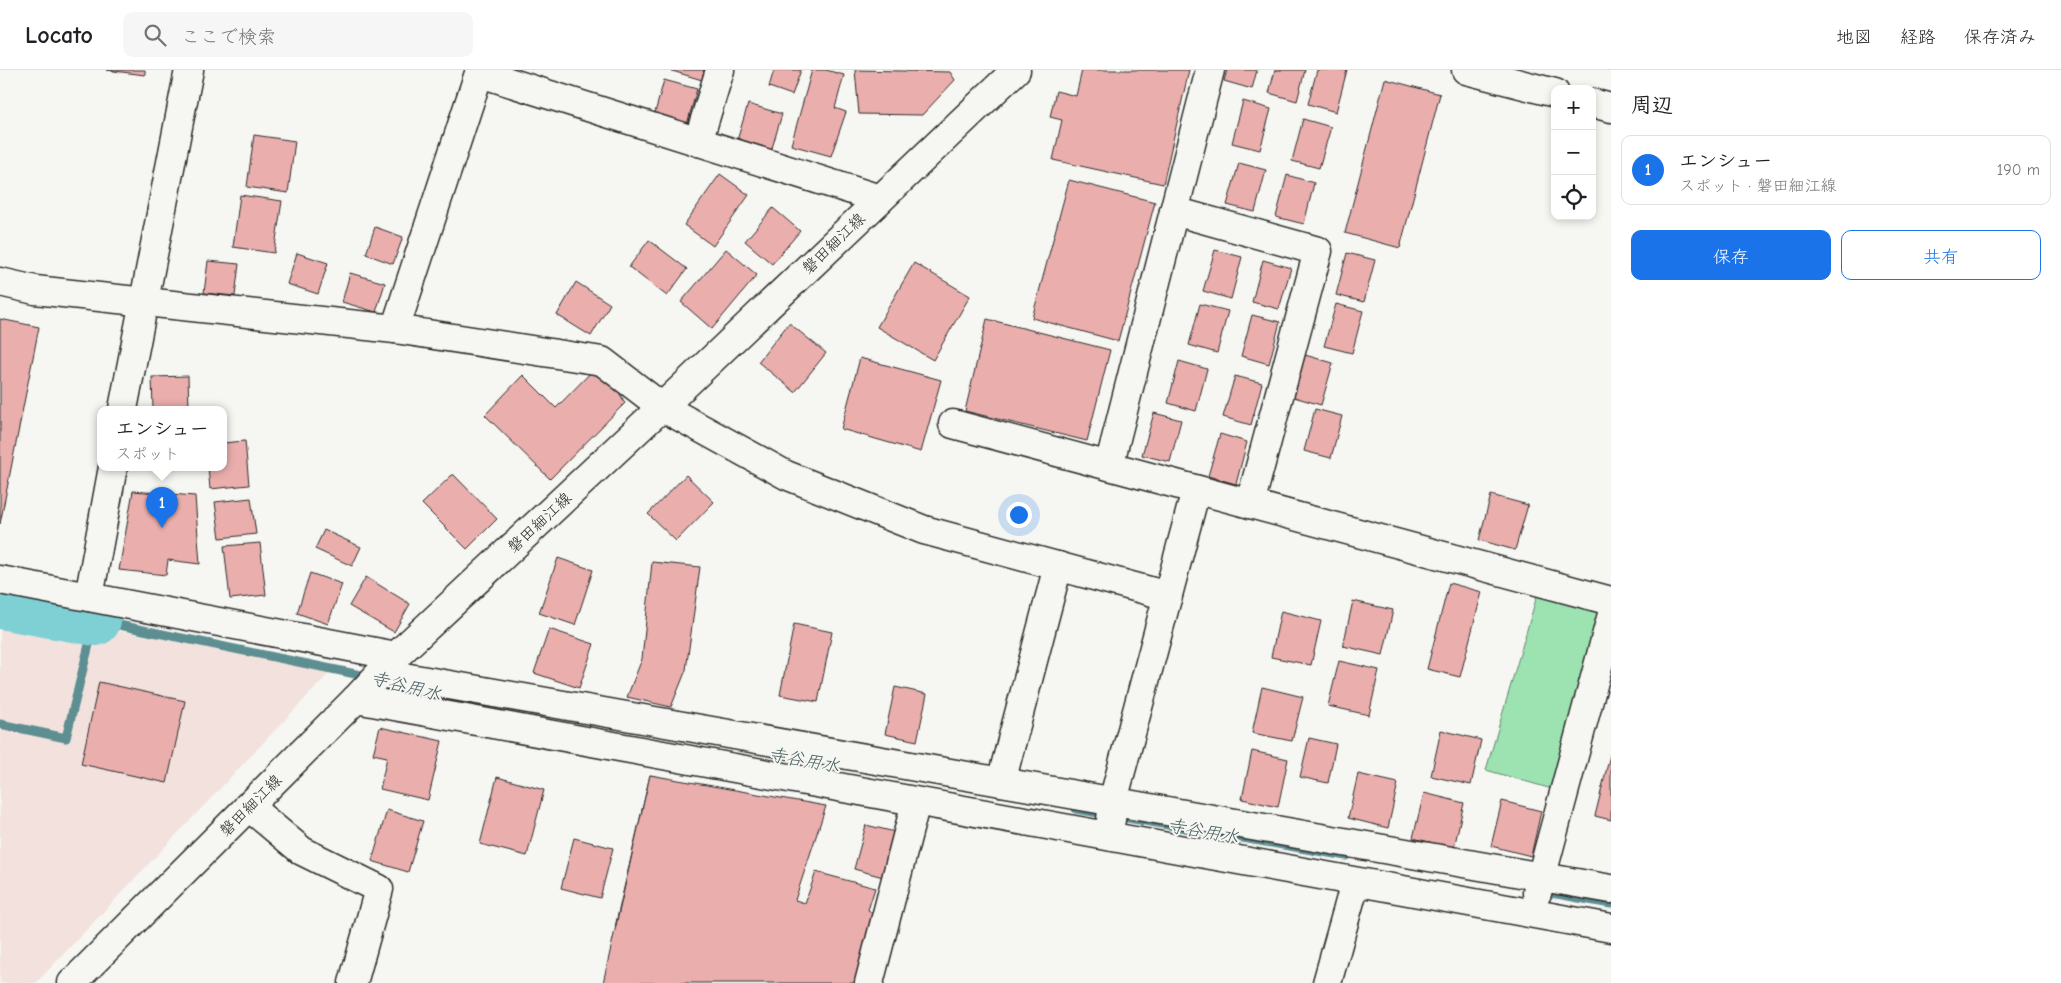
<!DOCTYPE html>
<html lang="ja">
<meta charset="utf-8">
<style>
:root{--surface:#fff;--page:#f6f6f6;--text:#202124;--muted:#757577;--line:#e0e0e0;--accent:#1a73e8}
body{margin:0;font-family:"Comic Neue","Klee One",sans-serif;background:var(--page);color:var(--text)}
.controls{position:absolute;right:15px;top:15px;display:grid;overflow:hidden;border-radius:10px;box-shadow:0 2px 8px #0003}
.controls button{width:45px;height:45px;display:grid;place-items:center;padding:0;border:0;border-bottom:1px solid var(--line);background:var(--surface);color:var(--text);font:25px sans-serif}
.you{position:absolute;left:1018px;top:444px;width:18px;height:18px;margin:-12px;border:4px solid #fff;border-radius:50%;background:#1a73e8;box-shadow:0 0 0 8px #1a73e833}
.badge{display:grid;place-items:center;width:32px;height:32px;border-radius:50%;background:var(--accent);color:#fff;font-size:16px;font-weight:700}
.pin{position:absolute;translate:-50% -41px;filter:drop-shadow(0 1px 2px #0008)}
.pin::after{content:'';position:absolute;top:26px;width:18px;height:15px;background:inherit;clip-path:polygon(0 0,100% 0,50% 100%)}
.popup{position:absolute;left:97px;top:336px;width:130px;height:65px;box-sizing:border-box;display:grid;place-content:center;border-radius:10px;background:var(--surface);filter:drop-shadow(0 1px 4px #0005);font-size:16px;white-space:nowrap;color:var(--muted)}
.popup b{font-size:19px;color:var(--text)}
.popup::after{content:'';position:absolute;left:50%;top:100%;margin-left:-10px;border:10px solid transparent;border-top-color:var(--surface)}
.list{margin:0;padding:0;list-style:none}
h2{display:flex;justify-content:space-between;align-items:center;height:65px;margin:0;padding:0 20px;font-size:21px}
h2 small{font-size:16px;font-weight:400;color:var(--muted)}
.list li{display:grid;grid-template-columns:32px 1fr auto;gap:15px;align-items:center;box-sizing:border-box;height:70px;margin:0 10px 10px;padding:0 10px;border:1px solid var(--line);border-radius:10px}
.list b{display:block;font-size:19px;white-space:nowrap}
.list p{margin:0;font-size:16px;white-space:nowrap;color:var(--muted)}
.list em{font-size:16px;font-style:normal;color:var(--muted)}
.actions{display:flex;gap:10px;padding:15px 20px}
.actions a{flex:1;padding:11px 0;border:1px solid var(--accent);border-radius:10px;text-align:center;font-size:18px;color:var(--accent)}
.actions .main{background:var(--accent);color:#fff}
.icon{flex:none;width:28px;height:28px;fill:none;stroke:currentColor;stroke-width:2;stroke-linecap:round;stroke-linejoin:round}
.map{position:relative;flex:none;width:1611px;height:913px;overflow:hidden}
header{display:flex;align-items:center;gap:30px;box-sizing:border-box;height:70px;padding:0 25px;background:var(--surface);border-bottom:1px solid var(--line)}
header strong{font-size:24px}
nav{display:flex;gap:28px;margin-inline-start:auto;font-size:18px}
.search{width:350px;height:45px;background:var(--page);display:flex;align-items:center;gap:12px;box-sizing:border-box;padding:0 18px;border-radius:10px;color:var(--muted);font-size:19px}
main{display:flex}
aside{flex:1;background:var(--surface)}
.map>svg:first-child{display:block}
.built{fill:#f2e1dd}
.green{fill:#9ce3b1;stroke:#64876e}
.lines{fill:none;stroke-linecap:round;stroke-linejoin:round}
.stream{stroke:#5d8e91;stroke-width:9}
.river{stroke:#7fd0d5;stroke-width:52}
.building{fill:#eaafad;stroke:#2b2b2b}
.street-casing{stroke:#2b2b2b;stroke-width:31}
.secondary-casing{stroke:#2b2b2b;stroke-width:31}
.street{stroke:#f6f6f2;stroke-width:28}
.secondary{stroke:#f6f6f2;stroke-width:28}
.labels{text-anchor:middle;stroke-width:4;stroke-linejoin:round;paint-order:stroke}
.street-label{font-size:16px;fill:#2b2b2b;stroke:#f6f6f2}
.water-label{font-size:18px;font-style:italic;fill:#445d5e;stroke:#f6f6f2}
</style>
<header>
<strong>Locato</strong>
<div class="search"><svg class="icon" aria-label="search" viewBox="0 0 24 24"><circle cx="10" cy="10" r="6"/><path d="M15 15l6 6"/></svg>ここで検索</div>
<nav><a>地図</a><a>経路</a><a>保存済み</a></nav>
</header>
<main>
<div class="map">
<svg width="1611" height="913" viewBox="0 0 1611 913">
<rect width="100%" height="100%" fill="#f6f6f2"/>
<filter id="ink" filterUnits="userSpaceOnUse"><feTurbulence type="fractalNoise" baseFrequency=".02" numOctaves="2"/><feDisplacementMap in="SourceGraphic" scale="10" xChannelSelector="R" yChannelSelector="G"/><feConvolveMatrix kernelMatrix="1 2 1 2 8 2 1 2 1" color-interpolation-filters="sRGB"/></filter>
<g filter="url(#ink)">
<!-- built -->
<polygon class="built" points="0,540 333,599 36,913 0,913"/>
<!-- green -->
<polygon class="green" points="1541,512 1609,530 1552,719 1486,700"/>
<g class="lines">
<!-- stream -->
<g class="stream">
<polyline points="0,654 66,668 95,550 370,607"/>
<polyline points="1076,739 1346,786"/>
<polyline points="1541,821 1611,834"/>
</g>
<!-- river -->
<polyline class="river" points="0,533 95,550"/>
</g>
<!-- building -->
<g class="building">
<polygon points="106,0 145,0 145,5"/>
<polygon points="669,0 704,0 702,10"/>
<polygon points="774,0 801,0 792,25 769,17"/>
<polygon points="812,0 826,0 844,5 835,38 846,42 831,86 791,75"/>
<polygon points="855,0 950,2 955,10 922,45 859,44"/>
<polygon points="1082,0 1189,0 1163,114 1053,90 1062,50 1050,47 1056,21 1076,26"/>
<polygon points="1227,0 1257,0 1252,19 1224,11"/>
<polygon points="1275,0 1305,0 1297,31 1269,23"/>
<polygon points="1317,0 1347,0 1336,42 1308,34"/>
<polygon points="1385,9 1440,24 1400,178 1345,163"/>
<polygon points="664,10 697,19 686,58 653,50"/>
<polygon points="1243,31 1271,39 1260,80 1232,73"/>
<polygon points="748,34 782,44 770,85 736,74"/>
<polygon points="1303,49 1331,57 1319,98 1292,91"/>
<polygon points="254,65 295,71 288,123 247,117"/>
<polygon points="1239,93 1266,100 1255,142 1227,135"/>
<polygon points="720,104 749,125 713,176 684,155"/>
<polygon points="1287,105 1314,113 1304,154 1276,147"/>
<polygon points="1069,110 1155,132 1118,271 1032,248"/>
<polygon points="240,125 282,131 274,183 233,177"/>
<polygon points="773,138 800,161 772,194 745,171"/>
<polygon points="375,157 403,167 393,194 366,184"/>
<polygon points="649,170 687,199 667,226 629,197"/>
<polygon points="726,179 757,205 712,259 681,232"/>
<polygon points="1215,180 1242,187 1231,229 1203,221"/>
<polygon points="297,183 328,193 318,224 287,214"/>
<polygon points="1347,183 1375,190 1364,232 1336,225"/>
<polygon points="1263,190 1291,198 1279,239 1252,232"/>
<polygon points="208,191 239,194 235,226 204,223"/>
<polygon points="914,193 970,226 933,290 877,257"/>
<polygon points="350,203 385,213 376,242 342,232"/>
<polygon points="576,212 610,234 591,266 557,245"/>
<polygon points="1200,234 1228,241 1217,283 1189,275"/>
<polygon points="1336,234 1363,241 1352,283 1324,276"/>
<polygon points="1252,245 1280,252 1269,294 1241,286"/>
<polygon points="0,249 39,257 0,454"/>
<polygon points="987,249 1110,280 1087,371 965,341"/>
<polygon points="789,253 826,283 795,322 758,292"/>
<polygon points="1305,285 1333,293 1321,335 1294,327"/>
<polygon points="860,288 941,310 921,382 841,359"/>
<polygon points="602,291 625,333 550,409 485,345 523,305 556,338"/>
<polygon points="1179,291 1207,299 1196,341 1168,333"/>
<polygon points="188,306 189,339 153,339 152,307"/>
<polygon points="1235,306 1262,313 1251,355 1223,347"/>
<polygon points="1315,339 1342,346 1331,388 1304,381"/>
<polygon points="1154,343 1181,350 1170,392 1142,385"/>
<polygon points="1220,364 1247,372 1236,414 1208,406"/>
<polygon points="245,371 249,415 210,419 208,397 223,397 223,373"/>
<polygon points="453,404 497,449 467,479 422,434"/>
<polygon points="686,405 714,432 676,471 648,444"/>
<polygon points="133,421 195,426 200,494 168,490 166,505 119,500"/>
<polygon points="1491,425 1528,435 1515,480 1479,470"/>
<polygon points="251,428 256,464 220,468 215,432"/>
<polygon points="324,460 361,477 352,496 315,479"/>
<polygon points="260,473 266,525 230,529 224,476"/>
<polygon points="558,488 593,500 575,555 539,543"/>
<polygon points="652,492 700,497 686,600 671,637 627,627 642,589"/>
<polygon points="310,503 342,514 328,554 297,543"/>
<polygon points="366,507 410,534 394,562 349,536"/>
<polygon points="1449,513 1482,522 1460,607 1427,599"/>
<polygon points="1353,531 1393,540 1383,585 1343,576"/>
<polygon points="1281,541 1321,551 1311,595 1271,587"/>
<polygon points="794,554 832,562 818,632 780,625"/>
<polygon points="549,559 594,574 579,618 534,603"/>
<polygon points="1339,591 1379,600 1369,645 1328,636"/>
<polygon points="99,612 185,631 167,713 81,694"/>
<polygon points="895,617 927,624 917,671 885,664"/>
<polygon points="1262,617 1303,627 1292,671 1252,663"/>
<polygon points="380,657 442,671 428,730 380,719 387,687 373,684"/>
<polygon points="1441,660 1481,670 1471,715 1431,706"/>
<polygon points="1309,668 1336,674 1328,713 1300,707"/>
<polygon points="1252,681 1288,689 1278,737 1242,729"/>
<polygon points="1611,681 1611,750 1595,746"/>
<polygon points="1358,704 1398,713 1388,758 1348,748"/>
<polygon points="650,705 697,716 684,776 675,774 654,866 615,857"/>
<polygon points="650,705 826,736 795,830 805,833 816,802 875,818 868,840 877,846 860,913 603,913"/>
<polygon points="497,707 544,720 527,786 480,774"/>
<polygon points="1424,723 1464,733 1454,778 1413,768"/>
<polygon points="1502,731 1541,741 1531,786 1491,776"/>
<polygon points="387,740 423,751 408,802 372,791"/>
<polygon points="866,755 895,762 883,807 854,799"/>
<polygon points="574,768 613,778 600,828 561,818"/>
</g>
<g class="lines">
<defs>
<g id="street">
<polyline points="1466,0 1555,23"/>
<polyline points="480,3 880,129"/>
<polyline points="1592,33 1611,38"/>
<polyline points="698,72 720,0"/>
<polyline points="1174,141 1318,181 1250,434"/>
<polyline points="0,212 35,220 395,259 602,291 662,337 786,405 924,460 1168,526"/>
<polyline points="395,259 480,0"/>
<polyline points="123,339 189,0"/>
<polyline points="953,354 1611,531"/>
<polyline points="1109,396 1210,0"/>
<polyline points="89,527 113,397"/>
<polyline points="381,603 1611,819"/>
<polyline points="356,629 1611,858"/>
<polyline points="1001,712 1058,496"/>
<polyline points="248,736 302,781 379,819 353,913"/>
<polyline points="1111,750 1113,731 1196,420"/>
<polyline points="1537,823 1611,548"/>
<polyline points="869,913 916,732"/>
<polyline points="1327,913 1355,813"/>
</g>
<g id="secondary">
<polyline points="0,510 396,586"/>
<polyline points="72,913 356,629 396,586 662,337 1016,0"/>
</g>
</defs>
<!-- street casing -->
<use href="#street" class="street-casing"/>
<!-- secondary casing -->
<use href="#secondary" class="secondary-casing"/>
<!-- street -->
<use href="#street" class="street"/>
<!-- secondary -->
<use href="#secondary" class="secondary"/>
</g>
</g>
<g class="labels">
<!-- street labels -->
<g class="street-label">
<text transform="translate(833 173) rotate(-44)" y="6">磐田細江線</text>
<text transform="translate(539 452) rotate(-43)" y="6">磐田細江線</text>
<text transform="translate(250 735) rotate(-45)" y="6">磐田細江線</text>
</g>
<!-- water labels -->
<g class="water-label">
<text transform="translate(406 616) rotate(14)" y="6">寺谷用水</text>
<text transform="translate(804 690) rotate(10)" y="6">寺谷用水</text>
<text transform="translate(1203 761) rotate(10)" y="6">寺谷用水</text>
</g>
</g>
</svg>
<div class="controls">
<button>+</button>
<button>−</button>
<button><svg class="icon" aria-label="locate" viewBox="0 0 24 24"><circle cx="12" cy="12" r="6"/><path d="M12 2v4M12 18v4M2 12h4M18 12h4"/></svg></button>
</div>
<div class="you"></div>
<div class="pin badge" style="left:162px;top:458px">1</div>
<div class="popup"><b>エンシュー</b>スポット</div>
</div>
<aside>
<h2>周辺<small></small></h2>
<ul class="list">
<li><span class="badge">1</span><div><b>エンシュー</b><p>スポット · 磐田細江線</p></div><em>190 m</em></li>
</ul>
<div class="actions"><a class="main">保存</a><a>共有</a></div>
</aside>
</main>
